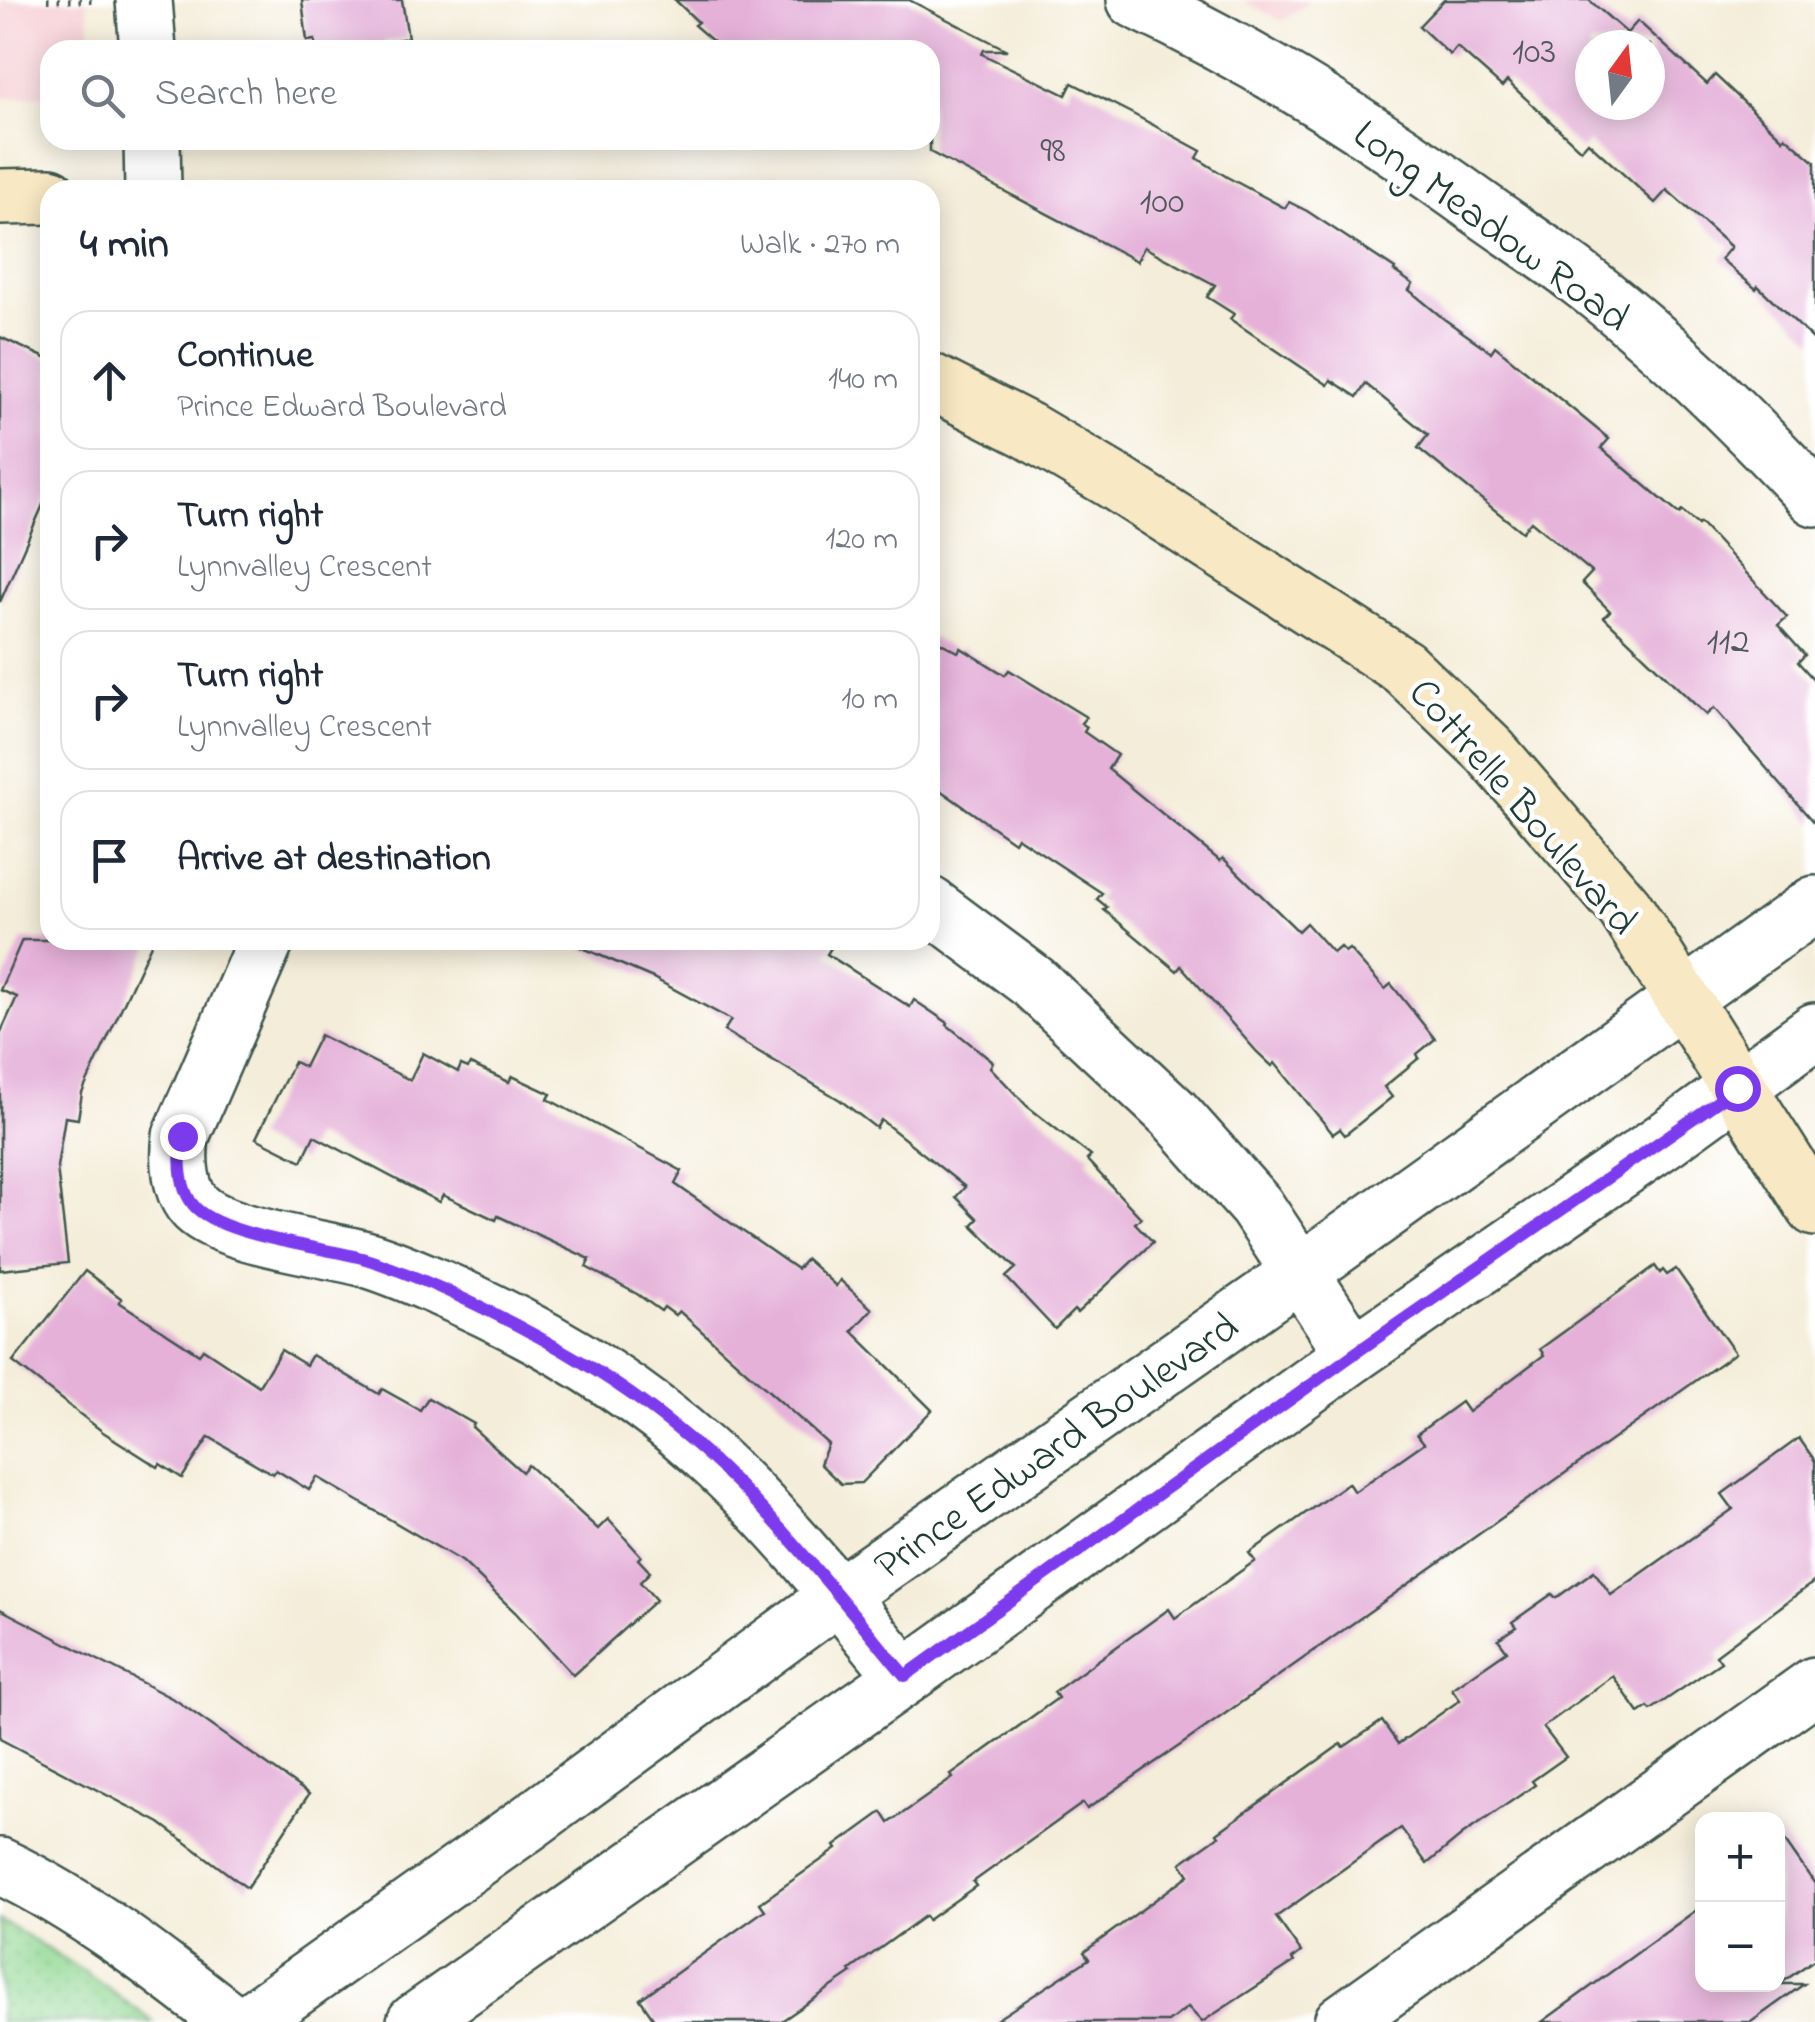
<!DOCTYPE html>
<meta charset="utf-8">
<style>
:root{--surface:#fff;--page:#f6f6f7;--text:#1f2937;--muted:#747a83;--line:#e0e1e3}
body{margin:0;font-family:"Indie Flower",sans-serif;background:var(--page);color:var(--text)}
.controls{position:absolute;right:30px;bottom:30px;display:grid;overflow:hidden;border-radius:20px;box-shadow:0 5px 25px #0003}
.controls button{width:90px;height:90px;display:grid;place-items:center;padding:0;border:0;border-bottom:2px solid var(--line);background:var(--surface);color:var(--text);font:50px sans-serif}
.compass{position:absolute;left:1575px;top:30px;width:90px;height:90px;border-radius:50%;background:var(--surface);box-shadow:0 5px 25px #0003;rotate:15deg}
.stop{position:absolute;width:30px;height:30px;margin:-22px;border:8px solid #7c3aed;border-radius:50%;background:#fff}
.stop.end{background:#7c3aed;border-color:#fff;box-shadow:0 2px 10px #0008}
.list{margin:0;padding:0;list-style:none}
h2{display:flex;justify-content:space-between;align-items:center;height:130px;margin:0;padding:0 40px;font-size:42px}
h2 small{font-size:32px;font-weight:400;color:var(--muted)}
.list li{display:grid;grid-template-columns:65px 1fr auto;gap:30px;align-items:center;box-sizing:border-box;height:140px;margin:0 20px 20px;padding:0 20px;border:2px solid var(--line);border-radius:30px}
.list b{display:block;font-size:38px;white-space:nowrap}
.list p{margin:0;font-size:32px;white-space:nowrap;color:var(--muted)}
.list em{font-size:32px;font-style:normal;color:var(--muted)}
.icon{flex:none;width:55px;height:55px;fill:none;stroke:currentColor;stroke-width:2;stroke-linecap:round;stroke-linejoin:round}
.map{position:relative;flex:none;width:1815px;height:2022px;overflow:hidden}
.search{position:absolute;background:var(--surface);box-shadow:0 5px 25px #0003;left:40px;top:40px;width:900px;height:110px;display:flex;align-items:center;gap:25px;box-sizing:border-box;padding:0 35px;border-radius:30px;color:var(--muted);font-size:38px}
.panel{position:absolute;background:var(--surface);box-shadow:0 5px 25px #0003;left:40px;top:180px;width:900px;height:770px;border-radius:30px}
.map>svg:first-child{display:block}
.built{fill:#f6cfd5}
.park{fill:url(#park-dots);stroke:#588a63;stroke-width:2.5}
.building{fill:#e5b1d9;fill-rule:evenodd}
.lines{fill:none;stroke-linecap:round;stroke-linejoin:round}
.minor-casing{stroke:#3f574d;stroke-width:60}
.secondary-casing{stroke:#3f574d;stroke-width:60}
.path{stroke:#3f574d;stroke-width:6;stroke-dasharray:2.5 8;stroke-linecap:butt}
.minor{stroke:#fff;stroke-width:55}
.secondary{stroke:#f8e8c3;stroke-width:55}
.route{stroke:#7c3aed;stroke-width:12}
.labels{text-anchor:middle;stroke-width:9;stroke-linejoin:round;paint-order:stroke}
.number-label{font-size:38px;fill:#505a5d}
.street-label{font-size:42px;fill:#1f3d34;stroke:#fff}
</style>
<div class="map">
<svg width="1815" height="2022" viewBox="0 0 1815 2022">
<defs>
<pattern id="park-dots" width="8" height="8" patternUnits="userSpaceOnUse" patternTransform="scale(2.5)"><rect width="8" height="8" fill="#90d792"/><path d="M2 2h.1M6 6h.1" fill="none" stroke="#7cb97e" stroke-width="1.8" stroke-linecap="round"/></pattern>
</defs>
<rect width="100%" height="100%" fill="#fff"/>
<filter id="ink" filterUnits="userSpaceOnUse"><feTurbulence type="fractalNoise" baseFrequency=".01" numOctaves="2"/><feDisplacementMap in="SourceGraphic" scale="20" xChannelSelector="R" yChannelSelector="G"/><feConvolveMatrix kernelMatrix="1 2 1 2 8 2 1 2 1" color-interpolation-filters="sRGB"/></filter>
<filter id="wash" filterUnits="userSpaceOnUse"><feTurbulence type="fractalNoise" baseFrequency=".0048" numOctaves="4" result="noise"/><feDisplacementMap in="SourceGraphic" scale="40" xChannelSelector="R" yChannelSelector="G"/><feGaussianBlur stdDeviation="2.25" result="paint"/><feColorMatrix in="noise" values="0 0 0 0 0 0 0 0 0 0 0 0 0 0 0 0 0 1.4 0 .05"/><feComposite in="paint" operator="in"/></filter>
<g filter="url(#wash)">
<rect width="100%" height="100%" fill="#f4edd9"/>
<!-- built -->
<g class="built">
<polygon points="0,0 86,0 93,50 50,50 50,95 0,98"/>
<polygon points="1241,0 1311,0 1282,21"/>
</g>
<!-- park -->
<polygon class="park" points="0,1920 86,1973 154,2022 0,2022"/>
<g id="blocks">
<!-- building -->
<g class="building">
<polygon points="302,0 402,0 408,38 384,42 385,50 316,50 315,40 307,41"/>
<polygon points="675,0 909,0 1007,50 984,50 982,54 1066,95 1072,83 1131,113 1201,151 1197,158 1227,177 1285,208 1289,202 1307,211 1395,269 1394,271 1413,284 1409,290 1444,319 1491,352 1495,346 1609,439 1601,448 1679,514 1682,511 1698,525 1700,523 1787,617 1778,625 1805,655 1798,662 1815,681 1815,824 1714,708 1706,715 1604,617 1610,611 1582,583 1592,572 1531,521 1522,532 1418,448 1428,435 1366,384 1357,397 1331,380 1328,385 1230,319 1234,314 1207,297 1215,285 1144,247 1137,261 930,152 930,50 723,50 694,25 698,22"/>
<path d="M1444,0h145l38,33 11,-12 69,63 8,-9 68,64 2,-3 30,26v179l-57,-55 -2,3 -35,-30 10,-12 -64,-57 -12,13 -67,-61 -7,8 -74,-69 -5,6 -45,-40 -7,8 -31,-29zM1590,45h60v60h-60z"/>
<polygon points="0,337 50,360 50,489 0,602"/>
<polygon points="930,637 958,652 961,648 1005,675 1009,670 1086,717 1081,723 1087,727 1084,732 1117,755 1108,769 1220,861 1223,858 1298,931 1306,923 1333,953 1340,947 1345,952 1349,949 1385,989 1391,984 1435,1039 1417,1054 1419,1058 1384,1087 1392,1097 1345,1135 1340,1129 1333,1134 1275,1063 1272,1066 1257,1052 1181,966 1177,971 1104,910 1107,907 1097,899 1102,893 1017,837 1014,842 930,783"/>
<polygon points="22,940 153,940 82,1093 78,1119 65,1117 57,1167 68,1263 0,1270 0,1034 17,997 0,990"/>
<polygon points="564,940 836,940 827,954 910,1007 914,1000 948,1023 947,1025 993,1062 990,1067 1027,1106 1091,1156 1087,1160 1141,1218 1135,1223 1153,1242 1077,1313 1074,1310 1055,1329 1006,1277 1016,1268 972,1225 978,1219 956,1197 965,1187 881,1120 876,1128 840,1100 724,1031 731,1020 653,978"/>
<polygon points="320,1035 410,1080 423,1053 458,1072 461,1065 468,1068 470,1064 509,1082 512,1076 551,1094 548,1099 682,1171 675,1184 797,1269 806,1259 836,1286 840,1280 872,1309 852,1331 932,1410 861,1483 841,1484 820,1464 828,1444 679,1311 675,1315 664,1307 661,1311 637,1294 586,1267 590,1259 498,1216 496,1220 443,1195 439,1202 314,1136 302,1161 256,1138 294,1062 304,1067"/>
<polygon points="1655,1266 1660,1273 1663,1270 1667,1275 1676,1269 1735,1353 1185,1742 1087,1809 1083,1803 973,1882 976,1886 928,1920 925,1916 850,1970 852,1973 780,2022 656,2022 640,1999 765,1910 760,1903 837,1849 835,1846 882,1812 889,1823 953,1778 951,1775 1058,1698 1054,1692 1169,1609 1175,1618 1255,1561 1249,1553 1348,1483 1354,1492 1424,1443 1417,1434 1461,1402 1468,1412 1544,1355 1540,1349"/>
<polygon points="85,1271 122,1299 119,1302 199,1354 203,1349 259,1386 281,1350 306,1365 312,1355 379,1394 382,1389 420,1410 428,1398 474,1424 472,1427 522,1472 528,1465 598,1529 608,1519 641,1556 638,1559 650,1572 640,1582 656,1600 573,1675 515,1612 463,1562 317,1477 309,1490 276,1470 273,1474 209,1437 182,1478 160,1464 158,1467 103,1432 13,1362"/>
<polygon points="1799,1438 1815,1461 1815,1581 1716,1655 1721,1662 1651,1710 1648,1707 1639,1713 1613,1676 1543,1727 1566,1757 1532,1781 1535,1785 1462,1835 1427,1864 1401,1828 1276,1917 1301,1952 1292,1959 1294,1962 1202,2022 1188,2007 1168,2022 993,2022 1089,1959 1084,1952 1189,1875 1181,1863 1219,1836 1217,1833 1341,1744 1344,1747 1382,1721 1398,1744 1460,1700 1452,1689 1507,1651 1498,1639 1516,1627 1512,1622 1552,1594 1556,1598 1594,1571 1611,1595 1733,1509 1722,1494"/>
<polygon points="0,1609 177,1701 309,1794 247,1888 160,1823 0,1739"/>
<polygon points="1778,1831 1815,1884 1815,1959 1780,1984 1804,1984 1751,2022 1542,2022 1702,1906 1702,1984 1778,1984"/>
</g>
</g>
</g>
<g filter="url(#ink)">
<use href="#blocks" fill-opacity="0" stroke="#3f574d" stroke-width="2.5"/>
<g class="lines">
<defs>
<g id="minor">
<polyline points="144,0 148,50"/>
<path d="M1135,0c115,54 221,120 324,193 37,27 75,52 112,79 88,66 169,146 244,226"/>
<polyline points="152,140 153,190"/>
<polyline points="930,905 1033,982 1173,1113 1256,1206 1354,1354"/>
<path d="M266,940l-85,196c-3,23 -2,55 15,72 29,28 124,39 166,50 26,7 53,19 78,30 94,41 186,94 263,163 75,67 138,148 202,226"/>
<path d="M0,1866c84,40 159,99 232,156"/>
<polyline points="248,2022 527,1824 838,1596 1301,1272 1815,904"/>
<polyline points="415,2022 905,1677 1354,1354 1669,1137 1815,1031"/>
<polyline points="1342,2022 1815,1685"/>
</g>
<g id="secondary">
<polyline points="0,197 50,196"/>
<polyline points="930,381 1027,430 1115,482 1403,667 1490,751 1625,908 1815,1208"/>
</g>
</defs>
<!-- minor casing -->
<use href="#minor" class="minor-casing"/>
<!-- secondary casing -->
<use href="#secondary" class="secondary-casing"/>
<!-- path -->
<polyline class="path" points="47,0 92,1"/>
<!-- minor -->
<use href="#minor" class="minor"/>
<!-- secondary -->
<use href="#secondary" class="secondary"/>
</g>
</g>
<g class="lines" filter="url(#ink)">
<!-- route -->
<path class="route" d="M182,1136c-3,23 -3,55 14,72 29,28 124,39 166,50 28,8 58,21 85,33 91,42 180,92 256,160 75,67 138,148 202,225l449,-322 383,-266"/>
</g>
<g class="labels">
<!-- number labels -->
<g class="number-label">
<text x="1534" y="62">103</text>
<text x="1053" y="161">98</text>
<text x="1162" y="212">100</text>
<text x="1728" y="652">112</text>
</g>
<!-- street labels -->
<g class="street-label">
<text transform="translate(1493 224) rotate(36)" y="15">Long Meadow Road</text>
<text transform="translate(1525 805) rotate(49)" y="15">Cottrelle Boulevard</text>
<text transform="translate(1055 1444) rotate(-35)" y="15">Prince Edward Boulevard</text>
</g>
</g>
</svg>
<div class="controls">
<button>+</button>
<button>−</button>
</div>
<svg class="compass" viewBox="-18 -18 36 36"><path d="M0-13l5 13h-10z" fill="#e53935"/><path d="M0 13l5-13h-10z" fill="#747a83"/></svg>
<div class="stop" style="left:1737px;top:1088px"></div>
<div class="stop end" style="left:182px;top:1136px"></div>
<div class="search"><svg class="icon" aria-label="search" viewBox="0 0 24 24"><circle cx="10" cy="10" r="6"/><path d="M15 15l6 6"/></svg>Search here</div>
<section class="panel">
<h2>4 min<small>Walk · 270 m</small></h2>
<ul class="list">
<li><svg class="icon" aria-label="ahead" viewBox="0 0 24 24"><path d="M12 20V5M6 11l6-6 6 6"/></svg><div><b>Continue</b><p>Prince Edward Boulevard</p></div><em>140 m</em></li>
<li><svg class="icon" aria-label="right" viewBox="0 0 24 24"><path d="M7 20v-9h11M14 6l5 5-5 5"/></svg><div><b>Turn right</b><p>Lynnvalley Crescent</p></div><em>120 m</em></li>
<li><svg class="icon" aria-label="right" viewBox="0 0 24 24"><path d="M7 20v-9h11M14 6l5 5-5 5"/></svg><div><b>Turn right</b><p>Lynnvalley Crescent</p></div><em>10 m</em></li>
<li><svg class="icon" aria-label="arrive" viewBox="0 0 24 24"><path d="M6 21V4h12l-3 4 3 4H6"/></svg><div><b>Arrive at destination</b></div></li>
</ul>
</section>
</div>
